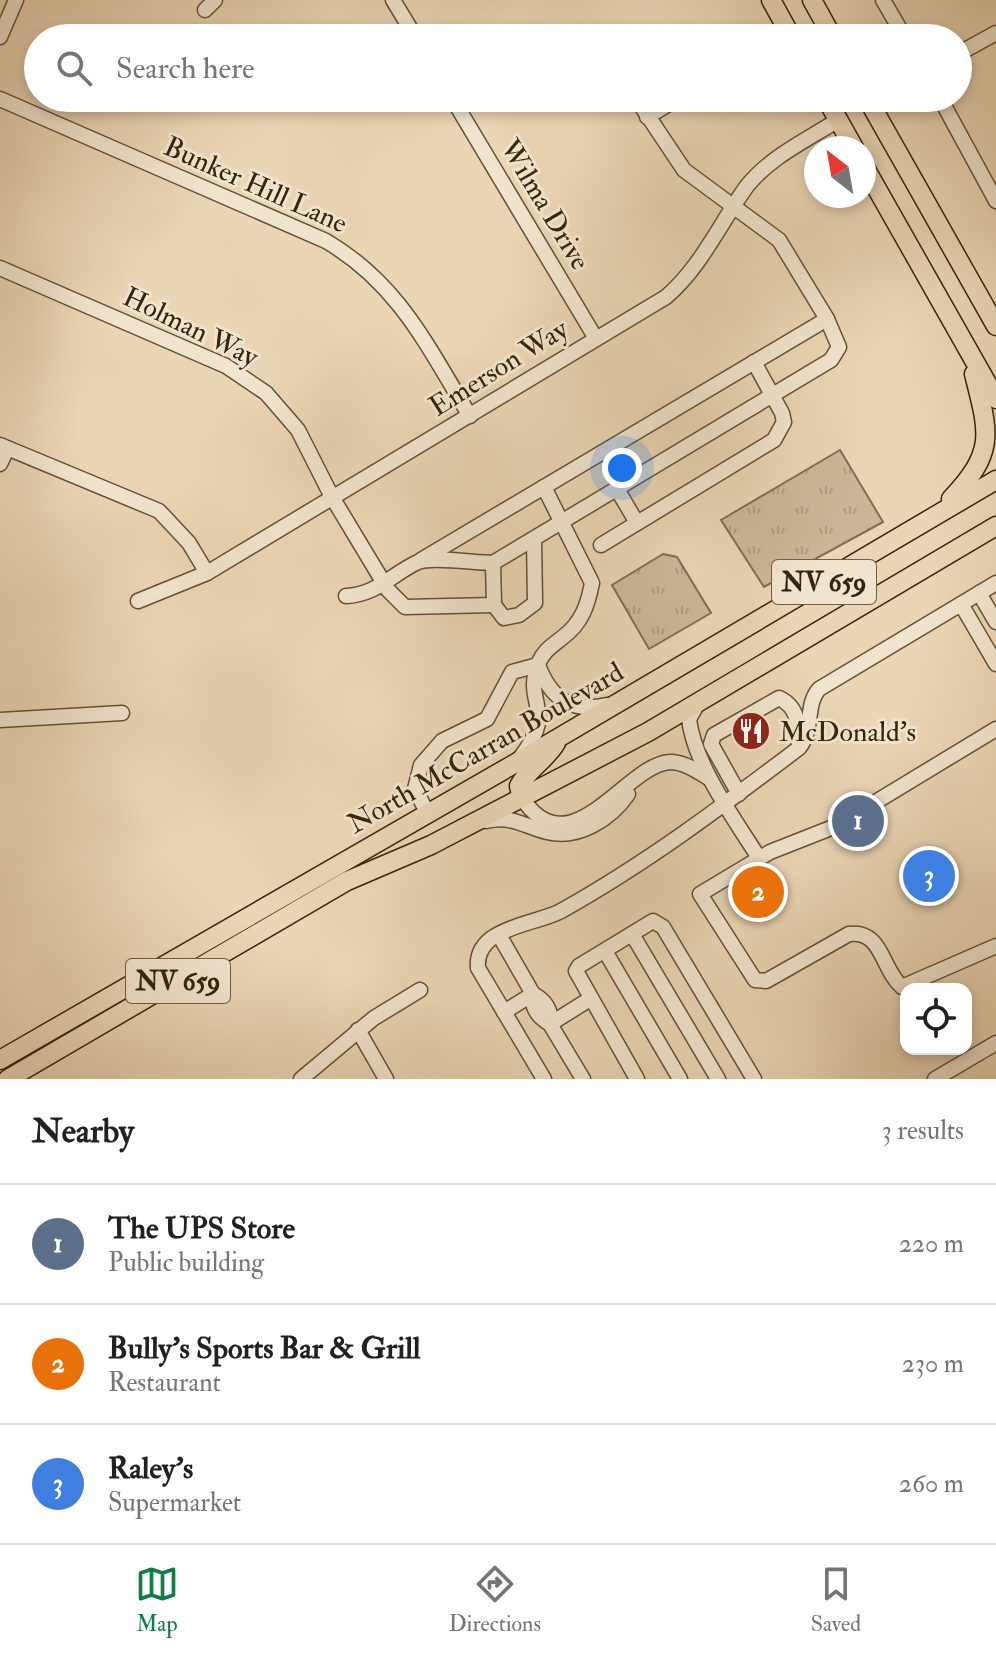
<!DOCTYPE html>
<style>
:root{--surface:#fff;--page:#f6f6f6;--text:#202124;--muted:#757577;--line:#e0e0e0;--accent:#0b8043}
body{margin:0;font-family:"IM FELL Double Pica",serif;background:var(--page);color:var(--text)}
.controls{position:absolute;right:24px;bottom:24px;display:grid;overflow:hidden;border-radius:16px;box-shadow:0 4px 12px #0003}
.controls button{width:72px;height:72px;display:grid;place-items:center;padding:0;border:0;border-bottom:2px solid var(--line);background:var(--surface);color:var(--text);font:40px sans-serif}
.compass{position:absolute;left:804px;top:136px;width:72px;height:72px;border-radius:50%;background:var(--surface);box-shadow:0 4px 12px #0003;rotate:329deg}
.you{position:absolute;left:622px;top:468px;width:28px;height:28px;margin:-20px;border:6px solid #fff;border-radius:50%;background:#1a73e8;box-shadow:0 0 0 12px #1a73e833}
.badge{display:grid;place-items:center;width:52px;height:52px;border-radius:50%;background:var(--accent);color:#fff;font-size:26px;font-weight:700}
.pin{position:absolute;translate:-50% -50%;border:4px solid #fff;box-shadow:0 2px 8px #0006}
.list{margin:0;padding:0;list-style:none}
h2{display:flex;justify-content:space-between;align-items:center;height:104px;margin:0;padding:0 32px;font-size:34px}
h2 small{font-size:26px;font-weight:400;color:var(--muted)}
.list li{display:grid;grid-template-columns:52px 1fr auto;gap:24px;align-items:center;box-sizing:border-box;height:120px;padding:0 32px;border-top:2px solid var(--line)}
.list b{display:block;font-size:30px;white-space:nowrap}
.list p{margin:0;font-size:26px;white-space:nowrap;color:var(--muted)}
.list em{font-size:26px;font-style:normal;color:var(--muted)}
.icon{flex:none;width:44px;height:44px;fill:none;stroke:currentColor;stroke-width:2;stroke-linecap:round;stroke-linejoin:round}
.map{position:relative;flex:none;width:996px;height:1079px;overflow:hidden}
.search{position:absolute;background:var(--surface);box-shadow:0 4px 12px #0003;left:24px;right:24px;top:24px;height:88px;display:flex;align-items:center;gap:20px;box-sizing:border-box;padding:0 28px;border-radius:44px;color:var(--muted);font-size:30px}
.sheet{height:464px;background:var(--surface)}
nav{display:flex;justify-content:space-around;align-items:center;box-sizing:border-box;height:112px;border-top:2px solid var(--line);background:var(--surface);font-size:22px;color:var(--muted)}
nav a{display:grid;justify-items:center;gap:4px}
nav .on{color:var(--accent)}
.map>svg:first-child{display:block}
.grass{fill:url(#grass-tufts);stroke:#806e51;stroke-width:2}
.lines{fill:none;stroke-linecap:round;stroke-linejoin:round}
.minor-casing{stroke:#635135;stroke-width:17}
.major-casing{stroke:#36250b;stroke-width:21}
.minor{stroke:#f1e4ce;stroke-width:14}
.major{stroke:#ead5b4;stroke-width:18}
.labels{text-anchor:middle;stroke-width:6;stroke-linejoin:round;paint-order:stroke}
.shield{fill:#f1e4ce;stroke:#6e5e46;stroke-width:2}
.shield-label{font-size:26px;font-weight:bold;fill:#36250b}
.street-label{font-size:28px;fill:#36250b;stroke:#f1e4ce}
.poi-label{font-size:28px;fill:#36250b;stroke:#f1e4ce;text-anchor:start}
</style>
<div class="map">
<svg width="996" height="1079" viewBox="0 0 996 1079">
<defs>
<pattern id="grass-tufts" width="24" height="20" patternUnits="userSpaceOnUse" patternTransform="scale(2)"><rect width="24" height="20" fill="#cbb797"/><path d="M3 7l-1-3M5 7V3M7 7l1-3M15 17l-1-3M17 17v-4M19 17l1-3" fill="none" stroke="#af9d81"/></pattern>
</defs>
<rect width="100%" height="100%" fill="#ead5b4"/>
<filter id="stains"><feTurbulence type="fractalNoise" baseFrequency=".0025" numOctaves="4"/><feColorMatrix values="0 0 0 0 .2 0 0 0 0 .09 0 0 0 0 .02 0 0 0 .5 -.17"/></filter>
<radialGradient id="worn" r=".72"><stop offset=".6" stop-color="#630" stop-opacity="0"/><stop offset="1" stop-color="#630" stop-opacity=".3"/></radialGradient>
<!-- grass -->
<g class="grass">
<polygon points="840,450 883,522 764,587 721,520"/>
<polygon points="663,554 677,557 711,613 649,649 612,585"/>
</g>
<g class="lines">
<defs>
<g id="minor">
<polyline points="393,0 416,38"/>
<polyline points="883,0 905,38"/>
<polyline points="205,10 215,0"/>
<polyline points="0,37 16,0"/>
<polyline points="958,54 996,33"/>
<polyline points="452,98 595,337"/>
<polyline points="940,98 996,201"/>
<path d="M0,99l326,142c73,43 101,105 144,175"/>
<polyline points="647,117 679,98"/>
<path d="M0,268l226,98 40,27 32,37 34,67 56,93 17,17 89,-2 -1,-42c-18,0 -61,-7 -75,-1 -26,12 -42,33 -72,34"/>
<polyline points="0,445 159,511 189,543 207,573"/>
<polyline points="0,464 7,449"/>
<polyline points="617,489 637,523"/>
<polyline points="601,545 774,440 784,422 782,413 754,362"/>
<polyline points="421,560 827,319"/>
<polyline points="493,563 831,360 839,347 827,319 779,240 684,170 636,98"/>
<polyline points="979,593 996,622"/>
<path d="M138,601l69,-28 459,-276c36,-31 54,-74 81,-111 23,-29 60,-46 91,-66"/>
<polyline points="961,604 996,583"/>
<polyline points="494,605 504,618 519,615 535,603 534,539"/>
<path d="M538,665c13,34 33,48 69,40"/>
<path d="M698,703l-9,16c5,45 46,101 70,139"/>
<polyline points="0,720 122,713"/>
<path d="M996,729l-160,97 -66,26 -70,42 55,86 11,1 83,-47c34,-4 32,35 53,53l94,-41"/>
<path d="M520,758c38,-49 3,-53 18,-94 6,-14 14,-18 25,-27 19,-14 25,-33 29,-54l-48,-96"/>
<path d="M739,794l-28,-50 3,-9 65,-37c20,9 20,29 20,49"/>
<path d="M522,798c49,74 104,-34 148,-36 15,0 28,10 40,17"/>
<polyline points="428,814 415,789 421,765 442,741 487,719 512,672 538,665"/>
<path d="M486,821c26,-6 37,5 61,11 31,8 64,-13 81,-38"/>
<polyline points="632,934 718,1079"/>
<polyline points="499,935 533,994 504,1012"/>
<polyline points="605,951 680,1079"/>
<path d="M533,994c12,6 19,16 17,30 -12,-7 -19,-16 -17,-30z"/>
<polyline points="358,1030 386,1079"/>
<polyline points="301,1079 374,1018 420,990"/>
<path d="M544,1079l-66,-111c-4,-41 57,-43 83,-57 86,-48 160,-104 238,-163 15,-19 6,-43 20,-59l142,-85 35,60"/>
<polyline points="583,1079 550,1024 590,999"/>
<polyline points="637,1079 576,971 579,966 653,921 663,927 754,1079"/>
<polyline points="935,1079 996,1043"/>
</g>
<g id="major">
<polyline points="771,0 792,38"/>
<polyline points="812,0 833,38"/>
<polyline points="826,98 854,148"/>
<polyline points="867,98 996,326"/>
<polyline points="864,166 996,399"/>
<path d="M951,499c45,-48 38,-65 23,-125"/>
<path d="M522,798l-3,-12c9,-17 27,-26 37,-43"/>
<polyline points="0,1060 514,764 996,480"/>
<polyline points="8,1079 347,881 431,845 648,732 996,526"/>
</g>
</defs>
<!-- minor casing -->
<use href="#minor" class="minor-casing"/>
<!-- major casing -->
<use href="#major" class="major-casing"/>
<!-- minor -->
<use href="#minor" class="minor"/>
<!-- major -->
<use href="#major" class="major"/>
</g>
<!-- icons -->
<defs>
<symbol id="restaurant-disc" viewBox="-11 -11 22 22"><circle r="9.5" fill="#8f2418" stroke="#f1e4ce"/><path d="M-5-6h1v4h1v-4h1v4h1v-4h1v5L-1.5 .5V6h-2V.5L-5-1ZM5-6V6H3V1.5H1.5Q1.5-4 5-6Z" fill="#fff"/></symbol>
</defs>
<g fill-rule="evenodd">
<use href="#restaurant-disc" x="729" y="709" width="44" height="44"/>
</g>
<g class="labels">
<!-- shield labels -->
<g class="shield">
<rect x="772" y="560" width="104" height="44" rx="6"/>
<rect x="126" y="959" width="104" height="44" rx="6"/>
</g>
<g class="shield-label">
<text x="824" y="591">NV 659</text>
<text x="178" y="990">NV 659</text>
</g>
<!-- street labels -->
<g class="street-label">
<text transform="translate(256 184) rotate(24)" y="10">Bunker Hill Lane</text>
<text transform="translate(546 204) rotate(59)" y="10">Wilma Drive</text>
<text transform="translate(191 326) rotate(26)" y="10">Holman Way</text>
<text transform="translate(498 367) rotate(-32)" y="10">Emerson Way</text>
<text transform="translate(485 747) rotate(-30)" y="10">North McCarran Boulevard</text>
</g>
<!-- poi labels -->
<g class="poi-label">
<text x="779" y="741">McDonald's</text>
</g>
</g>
<rect width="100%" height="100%" filter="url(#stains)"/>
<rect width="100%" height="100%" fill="url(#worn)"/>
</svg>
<div class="controls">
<button><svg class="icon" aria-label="locate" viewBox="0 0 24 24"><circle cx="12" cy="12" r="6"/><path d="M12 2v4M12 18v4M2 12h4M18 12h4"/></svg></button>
</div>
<svg class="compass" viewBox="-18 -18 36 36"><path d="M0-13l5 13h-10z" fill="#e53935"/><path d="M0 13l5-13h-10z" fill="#757577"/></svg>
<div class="you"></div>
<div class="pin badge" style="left:858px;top:821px;background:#5c6f8a">1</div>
<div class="pin badge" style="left:758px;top:892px;background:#e8710a">2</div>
<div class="pin badge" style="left:929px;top:876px;background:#3f7fe0">3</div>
<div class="search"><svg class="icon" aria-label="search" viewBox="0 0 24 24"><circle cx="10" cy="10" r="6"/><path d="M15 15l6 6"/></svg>Search here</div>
</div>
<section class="sheet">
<h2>Nearby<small>3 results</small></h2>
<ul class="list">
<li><span class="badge" style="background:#5c6f8a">1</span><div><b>The UPS Store</b><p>Public building</p></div><em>220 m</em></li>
<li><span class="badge" style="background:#e8710a">2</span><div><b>Bully's Sports Bar &amp; Grill</b><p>Restaurant</p></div><em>230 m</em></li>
<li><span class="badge" style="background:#3f7fe0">3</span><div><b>Raley's</b><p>Supermarket</p></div><em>260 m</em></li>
</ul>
</section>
<nav>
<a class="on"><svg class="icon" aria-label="map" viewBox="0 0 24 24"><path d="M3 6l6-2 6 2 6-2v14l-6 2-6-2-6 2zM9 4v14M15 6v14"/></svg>Map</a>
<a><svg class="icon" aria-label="directions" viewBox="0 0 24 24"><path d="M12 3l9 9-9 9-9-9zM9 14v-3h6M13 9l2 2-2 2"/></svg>Directions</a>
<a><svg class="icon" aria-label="saved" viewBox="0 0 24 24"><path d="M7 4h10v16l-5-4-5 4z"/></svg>Saved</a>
</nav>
